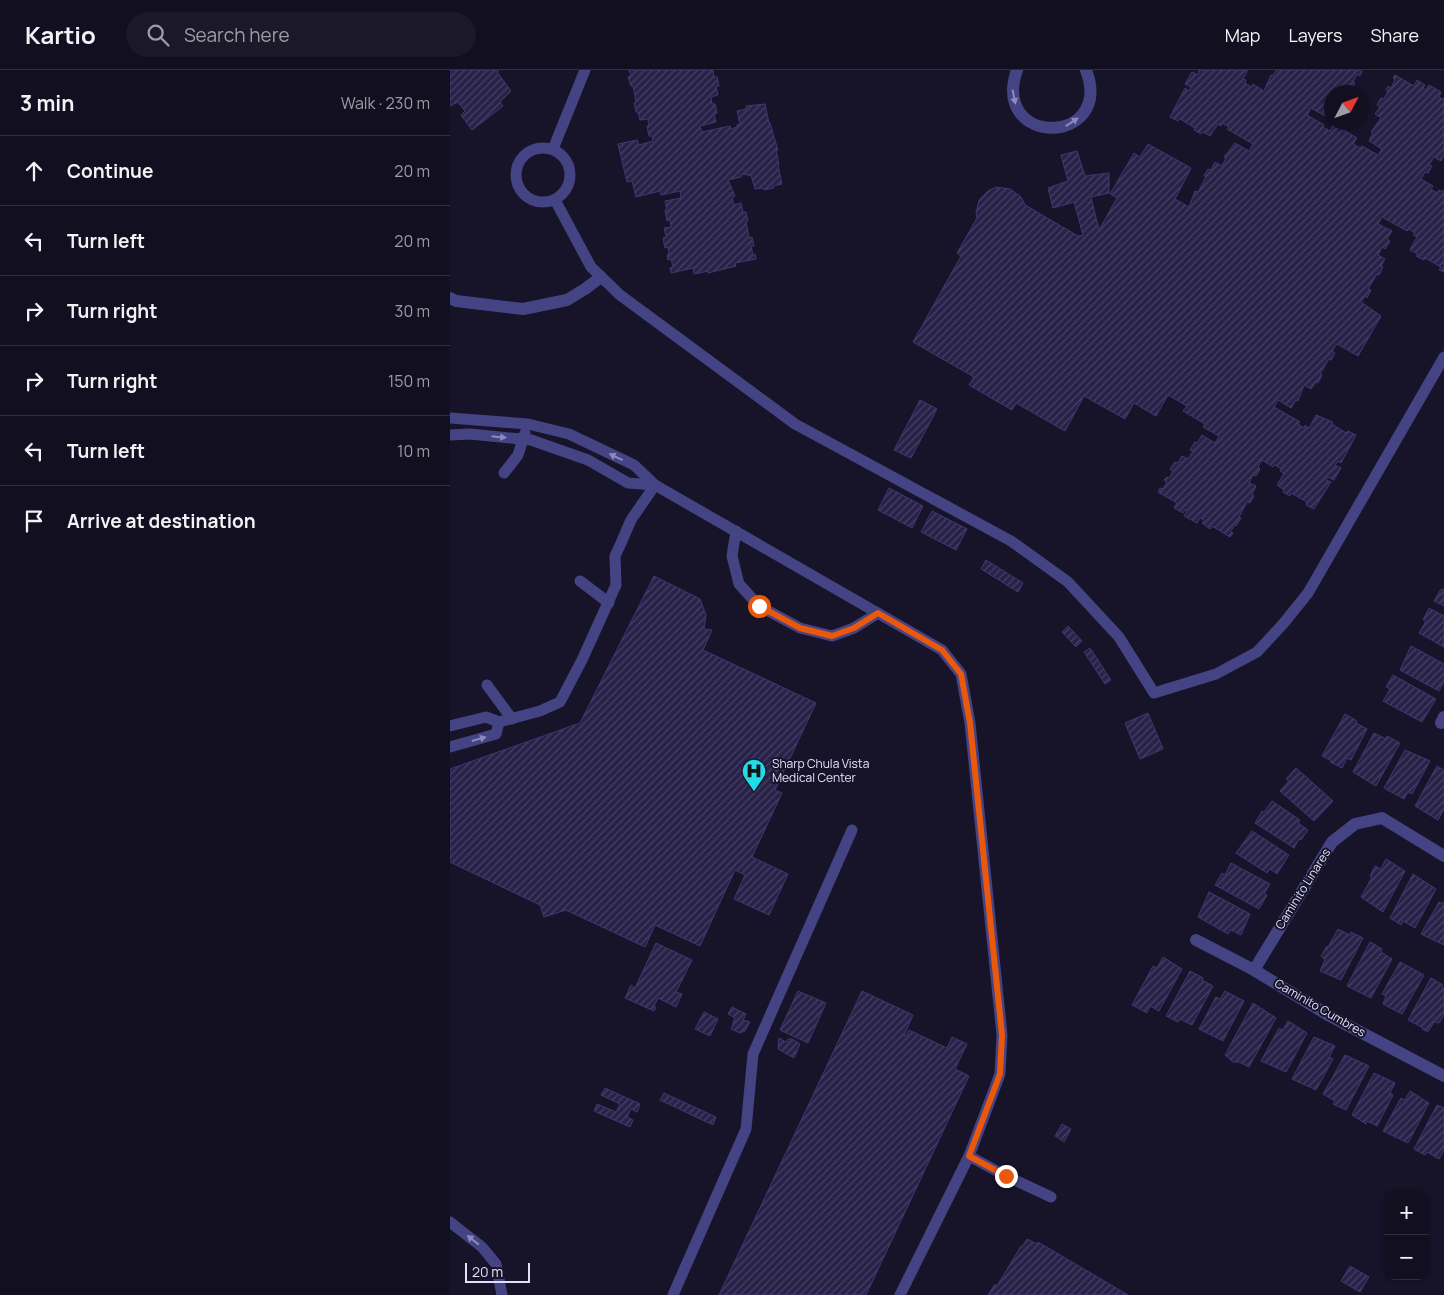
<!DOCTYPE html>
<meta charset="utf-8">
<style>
:root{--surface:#110f20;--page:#1a1829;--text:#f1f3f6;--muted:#9c9ca5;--line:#302f3e}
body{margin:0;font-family:Manrope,sans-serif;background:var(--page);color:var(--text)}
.controls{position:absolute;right:15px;bottom:15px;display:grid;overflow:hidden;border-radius:10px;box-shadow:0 1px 4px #0004}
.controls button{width:45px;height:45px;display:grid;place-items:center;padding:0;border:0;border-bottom:1px solid var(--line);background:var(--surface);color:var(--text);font:25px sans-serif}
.compass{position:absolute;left:874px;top:15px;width:45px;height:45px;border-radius:50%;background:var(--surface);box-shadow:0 1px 4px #0004;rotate:49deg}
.scale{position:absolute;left:15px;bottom:12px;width:65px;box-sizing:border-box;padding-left:5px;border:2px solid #e2e0fc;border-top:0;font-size:14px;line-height:18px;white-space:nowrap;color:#e2e0fc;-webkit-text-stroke:4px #17142a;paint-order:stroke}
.stop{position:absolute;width:15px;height:15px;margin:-11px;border:4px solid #ea580c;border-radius:50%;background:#fff}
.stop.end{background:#ea580c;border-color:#fff;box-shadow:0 1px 5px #0008}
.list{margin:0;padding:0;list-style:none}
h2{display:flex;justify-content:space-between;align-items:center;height:65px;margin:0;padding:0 20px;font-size:21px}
h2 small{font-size:16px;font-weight:400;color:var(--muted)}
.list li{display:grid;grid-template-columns:32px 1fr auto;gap:15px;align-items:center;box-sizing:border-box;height:70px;padding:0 20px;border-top:1px solid var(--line)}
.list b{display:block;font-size:19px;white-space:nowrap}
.list em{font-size:16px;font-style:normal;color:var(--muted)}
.icon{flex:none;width:28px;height:28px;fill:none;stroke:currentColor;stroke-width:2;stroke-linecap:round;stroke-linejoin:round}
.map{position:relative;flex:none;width:994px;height:1225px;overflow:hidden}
header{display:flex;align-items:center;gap:30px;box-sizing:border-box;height:70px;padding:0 25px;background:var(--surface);border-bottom:1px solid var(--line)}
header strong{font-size:24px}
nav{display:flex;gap:28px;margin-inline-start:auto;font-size:18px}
.search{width:350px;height:45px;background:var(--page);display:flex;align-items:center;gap:12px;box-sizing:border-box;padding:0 18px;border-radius:28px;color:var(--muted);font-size:19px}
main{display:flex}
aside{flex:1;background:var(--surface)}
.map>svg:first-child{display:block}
.building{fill:url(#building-hatch);stroke:#403672}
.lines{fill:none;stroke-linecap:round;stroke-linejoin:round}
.lane{stroke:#444484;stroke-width:11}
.street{stroke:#444484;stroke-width:12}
.oneway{fill:#8b8aba}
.route{stroke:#ea580c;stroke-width:6}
.labels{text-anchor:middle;stroke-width:4;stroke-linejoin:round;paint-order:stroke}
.poi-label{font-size:12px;fill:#e2e0fc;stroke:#17142a;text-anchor:start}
.street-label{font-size:12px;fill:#e2e0fc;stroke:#17142a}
</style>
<header>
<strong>Kartio</strong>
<div class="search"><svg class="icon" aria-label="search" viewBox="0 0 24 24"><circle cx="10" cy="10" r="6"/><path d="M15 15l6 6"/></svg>Search here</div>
<nav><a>Map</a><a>Layers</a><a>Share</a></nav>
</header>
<main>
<aside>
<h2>3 min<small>Walk · 230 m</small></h2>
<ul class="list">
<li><svg class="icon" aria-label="ahead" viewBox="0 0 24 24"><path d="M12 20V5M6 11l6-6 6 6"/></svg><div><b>Continue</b></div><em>20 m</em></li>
<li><svg class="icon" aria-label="left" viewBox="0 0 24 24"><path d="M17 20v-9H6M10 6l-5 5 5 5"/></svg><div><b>Turn left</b></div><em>20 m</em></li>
<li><svg class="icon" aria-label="right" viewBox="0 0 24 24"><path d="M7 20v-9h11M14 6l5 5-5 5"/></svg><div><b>Turn right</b></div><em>30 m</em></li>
<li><svg class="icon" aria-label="right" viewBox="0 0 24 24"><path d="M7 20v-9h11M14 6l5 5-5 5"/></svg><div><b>Turn right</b></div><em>150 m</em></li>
<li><svg class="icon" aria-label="left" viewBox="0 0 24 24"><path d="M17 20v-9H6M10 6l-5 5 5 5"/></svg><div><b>Turn left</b></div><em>10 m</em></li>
<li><svg class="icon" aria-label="arrive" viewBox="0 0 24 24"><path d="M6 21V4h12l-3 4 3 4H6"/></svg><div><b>Arrive at destination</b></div></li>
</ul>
</aside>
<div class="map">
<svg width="994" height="1225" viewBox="0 0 994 1225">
<defs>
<pattern id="building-hatch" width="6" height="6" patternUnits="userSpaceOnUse" patternTransform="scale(1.25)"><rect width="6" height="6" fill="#282249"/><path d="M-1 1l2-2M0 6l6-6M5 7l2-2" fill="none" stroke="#474264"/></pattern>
</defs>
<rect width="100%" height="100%" fill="#17142a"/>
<!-- building -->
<g class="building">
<polygon points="0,0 49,0 47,2 61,21 50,32 53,36 22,60 11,45 15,41 8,32 0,36"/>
<polygon points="179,0 263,0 264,7 267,7 269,16 266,16 268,25 261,27 262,34 265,34 267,43 264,44 266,52 250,56 252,62 280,56 281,59 287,57 287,55 290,54 287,41 296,39 296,36 315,34 319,53 320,53 328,80 326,80 329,95 328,95 332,114 323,116 324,118 314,120 314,118 305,119 301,105 298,106 298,104 291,105 291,107 278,110 285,126 282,127 284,135 291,133 293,142 296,142 298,151 296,151 299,168 302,167 304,176 301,176 303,185 305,184 306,189 285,193 286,196 258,203 258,201 244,204 243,198 221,203 220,198 223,197 221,189 218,190 217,185 219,184 218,177 215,178 213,168 216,167 214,158 221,157 220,150 217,151 215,140 217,140 215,131 231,128 230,121 211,125 210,121 186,127 182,111 177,112 168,74 187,70 189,75 203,71 202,66 199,66 197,56 199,56 198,49 190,50 188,42 186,42 184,33 186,32 183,16 181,16 178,7 181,6"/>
<polygon points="748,0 798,0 793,9 796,10 795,13 801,17 803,14 814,21 821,5 823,6 826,0 910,0 912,1 910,6 907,4 903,12 905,13 901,20 898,19 896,22 882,22 882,39 880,38 875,46 861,38 857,45 874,55 873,57 880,61 884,54 907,68 903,74 910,78 912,76 928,85 932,79 919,71 923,63 921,62 931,48 925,44 930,37 927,35 931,28 934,29 938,21 936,20 938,16 941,18 945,10 943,8 945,5 964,16 967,10 975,15 973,18 976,20 979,15 991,22 989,27 993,29 994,28 994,85 991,91 984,87 979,95 982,96 978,103 975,102 971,109 983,116 981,119 987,123 989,120 993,122 994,120 994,202 989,200 991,197 975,188 974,190 966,186 968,184 960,180 967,167 963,165 965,163 959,159 957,161 932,147 928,154 942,161 937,169 940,171 935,179 932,177 928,185 935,189 931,196 933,197 929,205 927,204 918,219 921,220 917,228 915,226 911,232 931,246 908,286 887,274 882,281 885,283 881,290 879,289 870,304 872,305 868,313 866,312 861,319 854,315 848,331 846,330 841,338 828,330 824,337 850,352 848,354 854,358 855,355 859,358 866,345 883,352 882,354 896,363 898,361 906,365 891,393 888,391 885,395 891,398 884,410 878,407 876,410 881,412 864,439 856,435 857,432 841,423 840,426 833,422 834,420 827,415 834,403 830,401 831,399 825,395 823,397 812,390 808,397 810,399 806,406 803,405 799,413 806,416 802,424 804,426 800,433 797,432 789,447 791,448 786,456 785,455 780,462 783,463 780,467 762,456 760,459 752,453 754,450 750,448 747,453 734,446 737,441 735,440 733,443 724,438 727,433 708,422 710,418 713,419 717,412 714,410 717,407 719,408 723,401 720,399 725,392 728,393 732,386 738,389 743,381 740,380 745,372 747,373 752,365 765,373 769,366 753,357 755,354 733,341 737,336 718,325 706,346 684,333 675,349 634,326 615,361 566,333 562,340 519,315 524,307 463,272 511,186 507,183 527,148 526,143 529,130 538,121 546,117 560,119 571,127 575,135 628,166 633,165 624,132 603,138 598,118 618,111 611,85 627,81 635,106 659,103 659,123 641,127 649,160 667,128 660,124 684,83 690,87 698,74 741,98 725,129 739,137 745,121 748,122 756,107 754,106 758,99 761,100 765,92 772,96 776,88 774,87 785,73 799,81 803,74 777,59 779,57 772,53 771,56 768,54 760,66 753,62 751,64 744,60 745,58 730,49 728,51 720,47 735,18 739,21 741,17 735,14 742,2 748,5 749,1"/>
<polygon points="470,330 487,339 461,388 444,380"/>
<polygon points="439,418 473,436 462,458 428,440"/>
<polygon points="482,441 517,459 506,480 471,462"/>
<polygon points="536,490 573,513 568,522 531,499"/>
<polygon points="204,506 250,529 256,545 254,559 262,560 253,580 366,633 325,720 332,723 302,787 338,804 319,845 284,829 295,805 285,800 250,876 205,855 195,877 116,840 94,847 90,835 0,792 0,699 130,653"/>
<polygon points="994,518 994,536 984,531 991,519 993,520"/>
<polygon points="979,538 994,546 994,577 969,563 976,551 973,550"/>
<polygon points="618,556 632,571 626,577 612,562"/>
<polygon points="961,576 994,594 992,597 994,598 994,611 989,621 950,600"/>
<polygon points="640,578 661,610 655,614 634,582"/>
<polygon points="943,605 986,629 972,652 933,631 940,619 936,617"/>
<polygon points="698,643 713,679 690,689 675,653"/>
<polygon points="895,644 907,651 906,653 917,659 901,690 897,688 892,698 880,692 882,691 872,686"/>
<polygon points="924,663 936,669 937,666 950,673 926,716 903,702"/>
<polygon points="955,680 980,691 962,724 958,722 954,729 934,718"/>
<polygon points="987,696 994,700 994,739 988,750 965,736"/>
<polygon points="846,698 883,731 864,751 830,721 839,711 836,709"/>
<polygon points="822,731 850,750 848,753 858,760 851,770 849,769 844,778 805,753 812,741 814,742"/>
<polygon points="802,761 839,785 827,804 820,799 817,803 786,783"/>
<polygon points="936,789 955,801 933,842 911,827 922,807 920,806 925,796 931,799"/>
<polygon points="781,793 820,814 814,824 817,825 809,839 765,815 772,803 775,805"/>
<polygon points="963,804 986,819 965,858 953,851 951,855 940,848"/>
<polygon points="759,822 800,844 791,865 781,860 778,864 748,847"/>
<polygon points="989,832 993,834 994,832 994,875 971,864"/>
<polygon points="888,859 900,865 901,862 913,868 891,910 870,901 875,890 871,886 877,876 878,877"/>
<polygon points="920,872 932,879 931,882 942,889 921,928 897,916"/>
<polygon points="206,873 242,890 226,922 232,924 226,937 208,928 204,936 206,938 204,941 175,928 181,915 185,918"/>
<polygon points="713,887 732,899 709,941 700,936 697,943 682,935 703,896 707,898"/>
<polygon points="950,892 974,905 952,944 933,934 936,926 932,924"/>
<polygon points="740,901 753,908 752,910 763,916 742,955 730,949 728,952 716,946"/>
<polygon points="981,908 993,915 992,917 994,919 994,945 989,953 984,952 978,962 972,959 973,958 958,950"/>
<polygon points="348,921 376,933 358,973 330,960"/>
<polygon points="412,921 463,945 454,965 456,966 459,960 497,978 502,967 517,974 505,999 519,1006 416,1225 269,1225"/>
<polygon points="775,921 794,931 773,971 749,959 766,927 770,929"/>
<polygon points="803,933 826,948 799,997 789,992 783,992 775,985"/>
<polygon points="282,937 296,944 293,950 300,952 295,961 290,963 281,959 285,948 278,944"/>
<polygon points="254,942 268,949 260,966 245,959"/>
<polygon points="838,951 857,963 836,1002 811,991 829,958 833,960"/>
<polygon points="864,967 885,976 879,987 883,989 866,1020 842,1009"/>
<polygon points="329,968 336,972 338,969 342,969 350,974 344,988 328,979"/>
<polygon points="895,985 919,996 896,1040 883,1034 885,1031 873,1024"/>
<polygon points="924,1003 945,1013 940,1023 943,1025 927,1056 917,1051 916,1054 902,1045"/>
<polygon points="155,1018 190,1034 187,1042 181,1039 177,1047 183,1050 180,1057 144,1041 147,1034 166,1042 170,1034 151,1025"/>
<polygon points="960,1021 979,1033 958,1073 933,1061 951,1028 955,1030"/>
<polygon points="214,1023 266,1047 263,1055 210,1030"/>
<polygon points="987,1035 994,1038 994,1080 989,1089 977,1082 975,1085 964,1079"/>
<polygon points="612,1054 621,1059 614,1072 605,1066"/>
<polygon points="577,1169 587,1174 588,1172 678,1225 538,1225 545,1214 547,1216 571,1176 572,1177"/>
<polygon points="900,1196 919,1207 910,1222 891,1211"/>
</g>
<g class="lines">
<!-- lane -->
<g class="lane">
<circle cx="93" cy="105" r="27"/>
<polyline points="103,79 135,0"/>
<polyline points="105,130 141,197 170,225 345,354 561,471 618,512 669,567 704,623 766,604 807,582 833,554 858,523 994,287"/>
<polyline points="0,348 78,354 119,364 184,395 205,415 492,580 511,604 520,653 552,965 550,1004 519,1086 450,1225"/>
<polyline points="0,365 20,364 81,370 138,390 178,413 205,415"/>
<polyline points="54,403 68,385 75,363"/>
<polyline points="286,461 282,486 289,514 309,536 350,558 382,566 404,558 428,543"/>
<polyline points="130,511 159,533"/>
<polyline points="37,615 62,649"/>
<polyline points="0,656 36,647 49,652 90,641 110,632 132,590 166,515 165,486 171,473 181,450 205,415"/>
<polyline points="0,677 46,664 49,652"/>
<polyline points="519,1086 556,1106 601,1127"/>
<polyline points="0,1152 32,1177 46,1194 52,1225"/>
<polyline points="223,1225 296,1059 303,984 402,760"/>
</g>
<!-- street -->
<g class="street">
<path d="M567,0c-27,78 98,76 69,0"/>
<polyline points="0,228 6,231 73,239 117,230 135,219 151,207"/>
<polyline points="991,653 994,647"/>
<polyline points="746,870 804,900 878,945 994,1006"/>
<polyline points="804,900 882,772 905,754 932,748 994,786"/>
</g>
</g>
<!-- one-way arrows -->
<defs><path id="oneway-solid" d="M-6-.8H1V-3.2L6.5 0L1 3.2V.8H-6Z" transform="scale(1.25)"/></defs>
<g class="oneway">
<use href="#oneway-solid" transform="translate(564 27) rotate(79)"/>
<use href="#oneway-solid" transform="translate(622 52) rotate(-33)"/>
<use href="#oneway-solid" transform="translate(49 367) rotate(6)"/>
<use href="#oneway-solid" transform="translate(166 387) rotate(-155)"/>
<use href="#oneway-solid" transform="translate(29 669) rotate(-16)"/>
<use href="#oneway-solid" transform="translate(23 1170) rotate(-142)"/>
</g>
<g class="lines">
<!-- route -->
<polyline class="route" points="309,536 350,558 382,566 404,558 428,543 492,580 511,604 520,653 552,965 550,1004 519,1086 556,1106"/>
</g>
<!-- icons -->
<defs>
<symbol id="hospital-pin" viewBox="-11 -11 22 30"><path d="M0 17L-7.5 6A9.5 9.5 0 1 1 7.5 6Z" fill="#1fdce8" stroke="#17142a"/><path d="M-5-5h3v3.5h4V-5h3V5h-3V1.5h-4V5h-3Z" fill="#111"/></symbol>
</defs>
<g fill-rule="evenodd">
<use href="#hospital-pin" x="290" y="687" width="28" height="38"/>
</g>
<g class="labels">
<!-- poi labels -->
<g class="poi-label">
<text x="322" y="698">Sharp Chula Vista<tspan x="322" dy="14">Medical Center</tspan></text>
</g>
<!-- street labels -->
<g class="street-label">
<text transform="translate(853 819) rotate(-58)" y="4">Caminito Linares</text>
<text transform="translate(870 938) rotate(30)" y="4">Caminito Cumbres</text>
</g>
</g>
</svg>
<div class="controls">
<button>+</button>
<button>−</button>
</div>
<svg class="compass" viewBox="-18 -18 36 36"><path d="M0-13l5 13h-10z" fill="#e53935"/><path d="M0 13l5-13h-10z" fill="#9c9ca5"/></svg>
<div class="scale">20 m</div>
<div class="stop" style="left:309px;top:536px"></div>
<div class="stop end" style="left:556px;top:1106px"></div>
</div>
</main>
